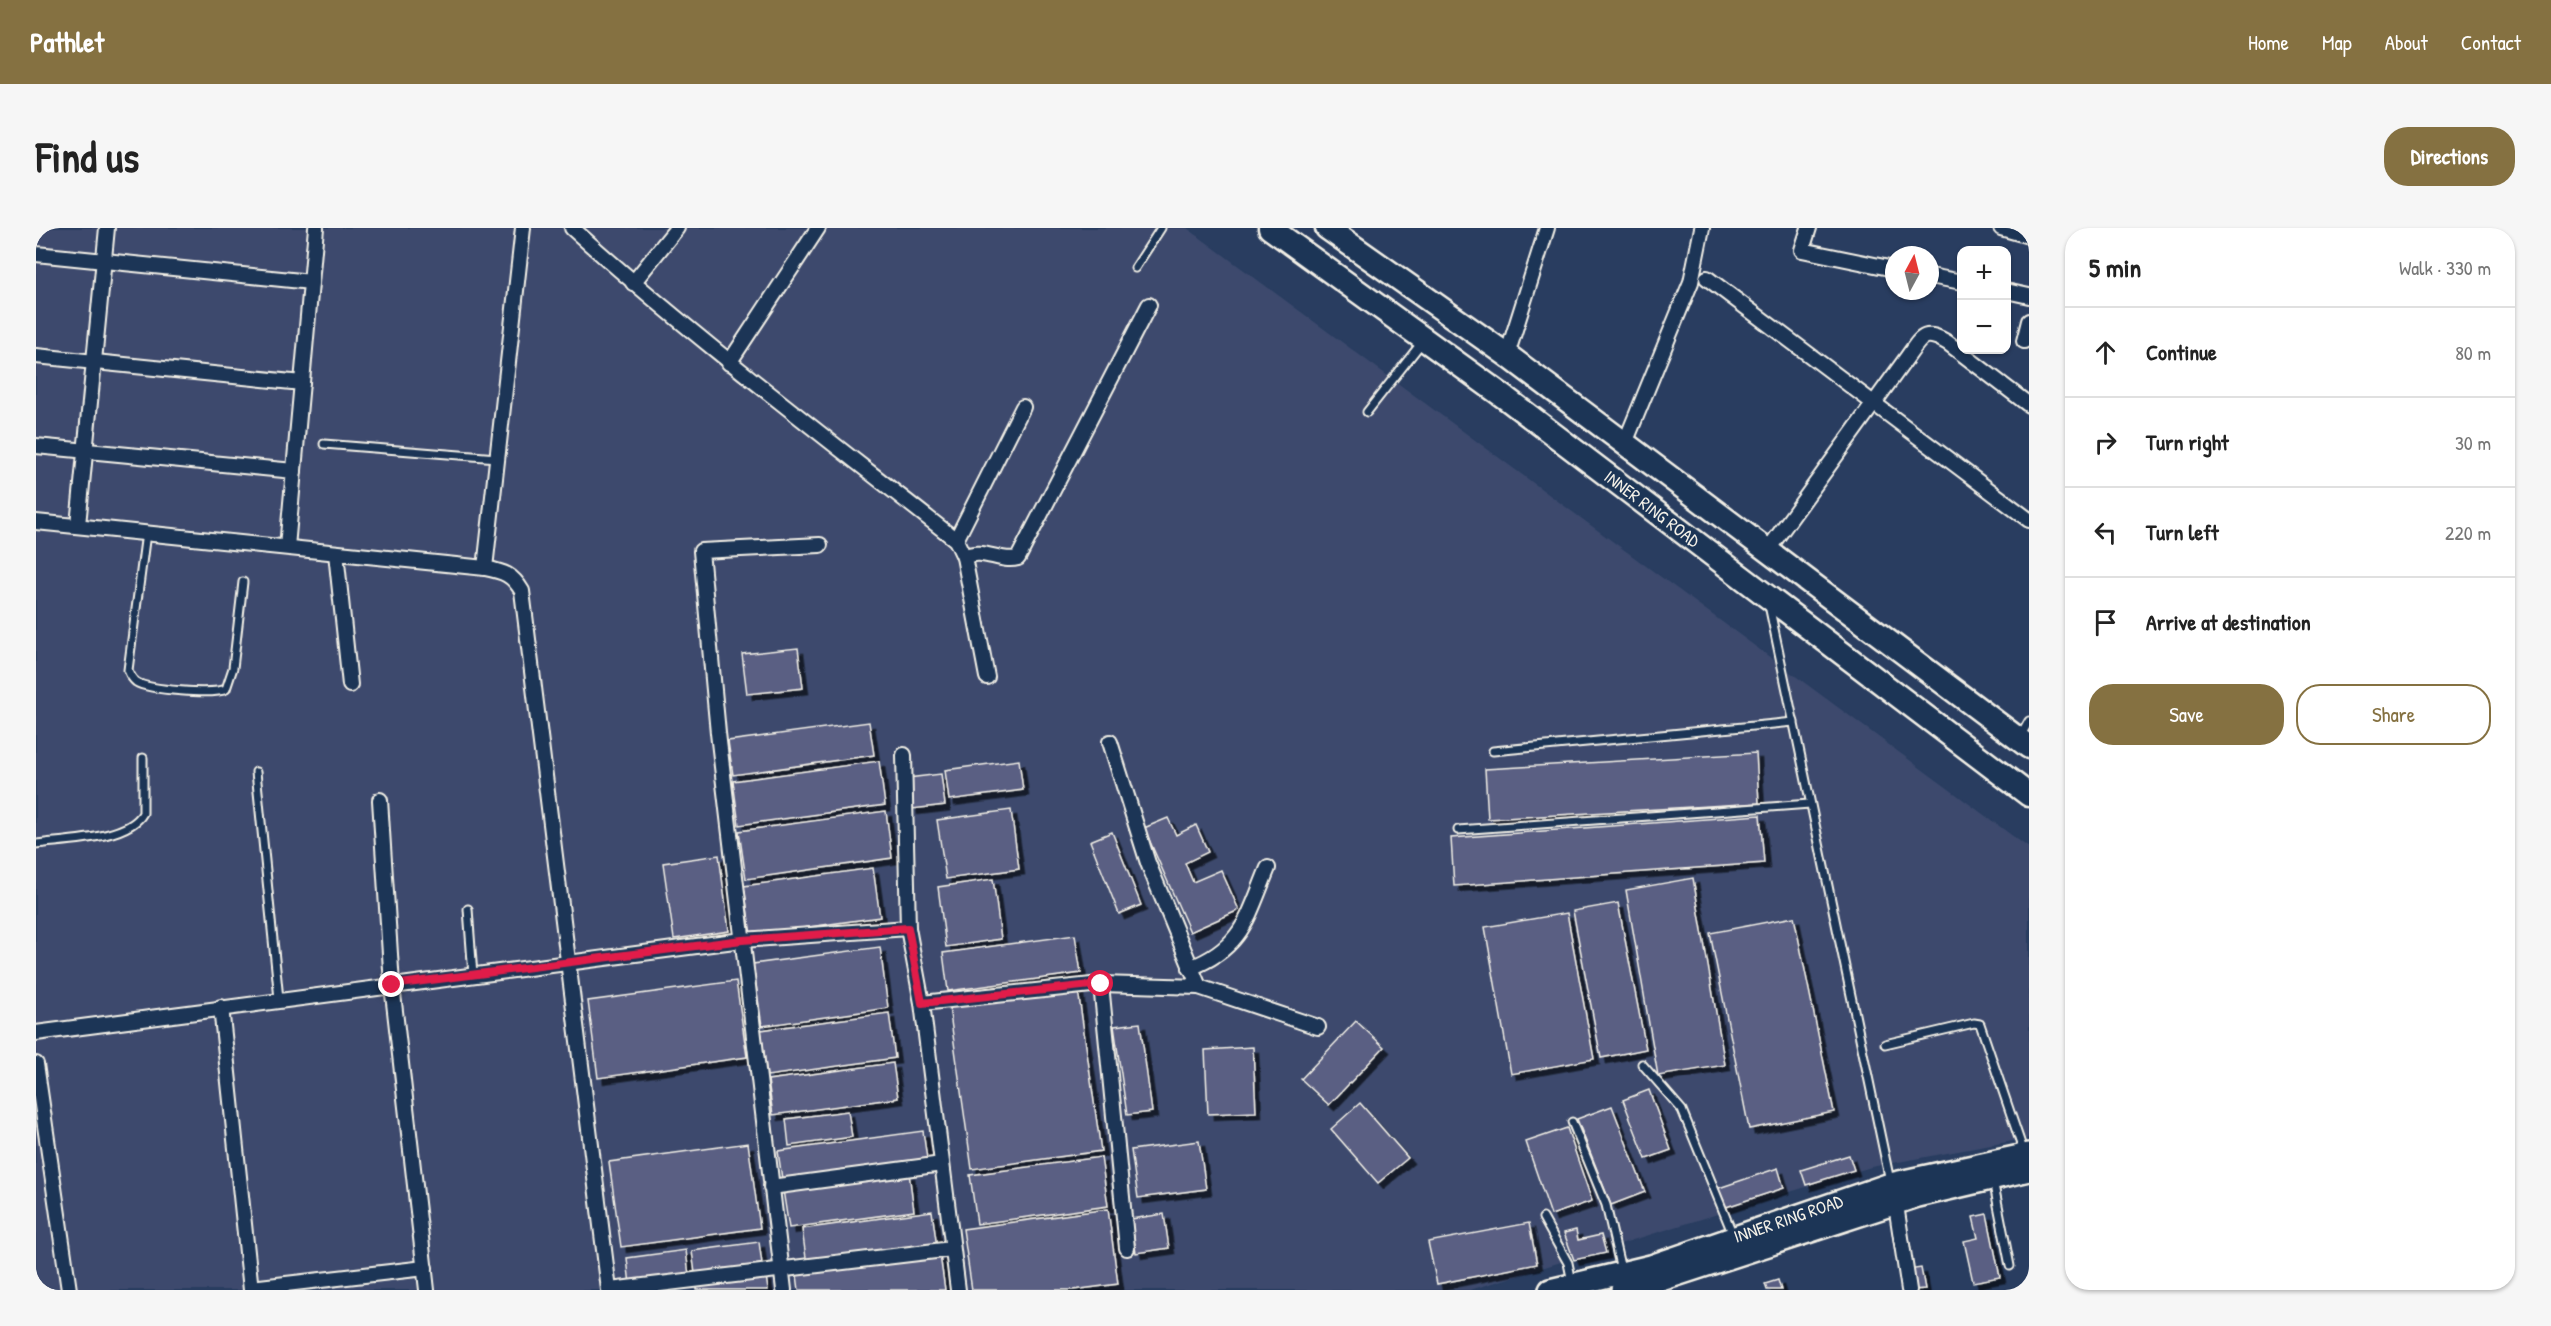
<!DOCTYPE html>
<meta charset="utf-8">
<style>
:root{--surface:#fff;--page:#f6f6f6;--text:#222;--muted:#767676;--line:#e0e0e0;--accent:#857141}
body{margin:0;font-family:"Patrick Hand",sans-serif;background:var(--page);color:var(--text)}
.controls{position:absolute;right:18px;top:18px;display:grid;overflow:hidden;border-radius:12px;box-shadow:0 2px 4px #0004}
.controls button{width:54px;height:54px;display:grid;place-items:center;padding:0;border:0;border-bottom:2px solid var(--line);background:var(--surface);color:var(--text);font:30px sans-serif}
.compass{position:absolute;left:1849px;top:18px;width:54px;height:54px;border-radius:50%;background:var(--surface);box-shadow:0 2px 4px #0004;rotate:7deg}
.stop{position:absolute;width:18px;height:18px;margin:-14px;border:4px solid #e11d48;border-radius:50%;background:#fff}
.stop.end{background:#e11d48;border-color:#fff;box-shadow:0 2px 6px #0008}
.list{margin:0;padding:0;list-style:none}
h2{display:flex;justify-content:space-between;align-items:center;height:78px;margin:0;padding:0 24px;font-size:26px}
h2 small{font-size:20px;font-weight:400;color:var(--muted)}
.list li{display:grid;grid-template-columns:39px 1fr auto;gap:18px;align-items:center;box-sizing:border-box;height:90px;padding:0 24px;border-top:2px solid var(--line)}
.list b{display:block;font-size:22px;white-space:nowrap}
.list em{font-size:20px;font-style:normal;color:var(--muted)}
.actions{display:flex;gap:12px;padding:18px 24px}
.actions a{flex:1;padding:14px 0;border:2px solid var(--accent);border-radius:24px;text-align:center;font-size:21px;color:var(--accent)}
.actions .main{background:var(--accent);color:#fff}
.icon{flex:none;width:33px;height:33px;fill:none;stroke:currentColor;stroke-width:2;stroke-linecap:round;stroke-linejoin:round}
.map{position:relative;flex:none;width:1993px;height:1062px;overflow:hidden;border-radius:24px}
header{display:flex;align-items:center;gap:36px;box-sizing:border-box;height:84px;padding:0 30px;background:var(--accent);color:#fff}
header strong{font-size:28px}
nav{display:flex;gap:33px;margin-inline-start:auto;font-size:21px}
.intro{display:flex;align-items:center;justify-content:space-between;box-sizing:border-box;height:144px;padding:0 36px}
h1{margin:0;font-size:42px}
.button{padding:15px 27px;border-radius:24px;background:var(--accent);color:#fff;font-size:21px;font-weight:700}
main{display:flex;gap:36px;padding:0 36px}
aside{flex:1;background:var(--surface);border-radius:24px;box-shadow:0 2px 4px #0004}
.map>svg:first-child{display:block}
.built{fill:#3c4a6d}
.building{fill:#5a5e83;stroke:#f4f1e8;stroke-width:1.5;filter:url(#shadow)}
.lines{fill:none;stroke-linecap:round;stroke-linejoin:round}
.service-casing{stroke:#f4f1e8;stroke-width:11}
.minor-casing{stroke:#f4f1e8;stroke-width:18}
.primary-casing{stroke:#f4f1e8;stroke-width:26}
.trunk-casing{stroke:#f4f1e8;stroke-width:27}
.service{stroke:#1d3557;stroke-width:7}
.minor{stroke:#1d3557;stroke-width:14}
.primary{stroke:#1d3557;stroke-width:21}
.trunk{stroke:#1d3557;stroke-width:22}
.route{stroke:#e11d48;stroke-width:8}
.labels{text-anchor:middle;stroke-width:4.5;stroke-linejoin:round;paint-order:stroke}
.street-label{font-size:18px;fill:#f4f1e8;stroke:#1d3557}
</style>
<header>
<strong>Pathlet</strong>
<nav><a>Home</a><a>Map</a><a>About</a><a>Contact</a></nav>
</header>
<div class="intro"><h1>Find us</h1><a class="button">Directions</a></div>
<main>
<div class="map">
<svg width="1993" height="1062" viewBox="0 0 1993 1062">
<defs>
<filter id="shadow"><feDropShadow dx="5.5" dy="5.5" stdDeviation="0" flood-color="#0009"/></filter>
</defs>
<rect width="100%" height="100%" fill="#293d60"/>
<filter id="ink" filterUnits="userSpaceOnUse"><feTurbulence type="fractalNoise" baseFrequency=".0167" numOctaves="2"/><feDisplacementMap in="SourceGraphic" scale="12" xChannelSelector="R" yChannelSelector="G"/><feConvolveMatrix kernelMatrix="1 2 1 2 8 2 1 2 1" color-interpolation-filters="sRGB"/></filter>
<g filter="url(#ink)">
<!-- built -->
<polygon class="built" points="0,0 1151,0 1993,620 1993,910 1835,939 1434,1062 0,1062"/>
<!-- building -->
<g class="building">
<polygon points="762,420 767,460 711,466 706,426"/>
<polygon points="833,494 838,527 697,547 692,513"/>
<polygon points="1720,525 1723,575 1452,591 1449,541"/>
<polygon points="983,532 987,562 913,572 909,542"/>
<polygon points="843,533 849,577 703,597 697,553"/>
<polygon points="905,546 909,577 876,581 872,550"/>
<polygon points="975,582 983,641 910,651 901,592"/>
<polygon points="850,583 856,630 710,651 703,603"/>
<polygon points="1724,587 1728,635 1418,658 1415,610"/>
<polygon points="1132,590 1140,607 1160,597 1172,624 1149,635 1157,654 1185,642 1203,682 1154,704 1108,600"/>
<polygon points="1076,604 1105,677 1083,686 1054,613"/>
<polygon points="683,627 693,703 638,711 627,635"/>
<polygon points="837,640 844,689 715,707 708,658"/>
<polygon points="1657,650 1689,837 1622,848 1590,662"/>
<polygon points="957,651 965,711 910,719 902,659"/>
<polygon points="1582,675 1610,821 1565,830 1537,683"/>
<polygon points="1531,685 1558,831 1475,846 1449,699"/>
<polygon points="1758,689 1798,884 1713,901 1674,705"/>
<polygon points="1039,707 1045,745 912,763 907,725"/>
<polygon points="844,719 852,780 726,798 717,736"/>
<polygon points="700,753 711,829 562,850 552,773"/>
<polygon points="1042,762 1065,923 936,941 913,779"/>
<polygon points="853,785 859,830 731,848 725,802"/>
<polygon points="1320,793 1348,819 1293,877 1265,851"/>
<polygon points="1104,795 1116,884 1091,887 1078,798"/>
<polygon points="1217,819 1220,884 1172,886 1169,822"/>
<polygon points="857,835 862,870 737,887 732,852"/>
<polygon points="1613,862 1635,922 1610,931 1587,872"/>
<polygon points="1324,875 1372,930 1342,955 1295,901"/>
<polygon points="1576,878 1609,964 1575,977 1541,891"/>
<polygon points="812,883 816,909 753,918 750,891"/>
<polygon points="1531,900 1556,973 1515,987 1490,914"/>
<polygon points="887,903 891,931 746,951 742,923"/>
<polygon points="1163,913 1170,961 1102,970 1095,922"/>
<polygon points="712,915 724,1000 585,1019 573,934"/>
<polygon points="1813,927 1818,942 1770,957 1765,942"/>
<polygon points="1065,929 1072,978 941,996 934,947"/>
<polygon points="1742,940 1748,960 1687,980 1680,961"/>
<polygon points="873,945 878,983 753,1000 747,962"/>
<polygon points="1072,981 1082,1056 1037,1062 936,1062 927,1001"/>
<polygon points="896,983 901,1020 771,1037 766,1001"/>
<polygon points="1128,986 1133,1020 1100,1025 1095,991"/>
<polygon points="1951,986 1964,1049 1937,1054 1928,1013 1942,1010 1937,989"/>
<polygon points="1493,995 1501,1036 1401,1056 1392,1014"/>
<polygon points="1540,1002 1542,1012 1565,1007 1570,1025 1538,1032 1528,1005"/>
<polygon points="723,1014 726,1036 659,1045 656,1023"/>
<polygon points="650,1022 653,1048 594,1057 591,1030"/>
<polygon points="904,1027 909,1062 763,1062 761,1047"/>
<polygon points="1885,1040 1889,1061 1876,1062 1872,1042"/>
<polygon points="730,1048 732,1062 661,1062 661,1058"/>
<polygon points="1742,1052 1745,1062 1731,1062 1729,1056"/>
</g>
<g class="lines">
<defs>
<g id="service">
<polyline points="1099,40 1125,0"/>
<polyline points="1331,184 1387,113"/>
<polyline points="288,216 461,230"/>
<path d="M110,305l-18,137c2,5 4,9 8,12 12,8 78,13 90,7l7,-21 10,-86"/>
<polyline points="1733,377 1854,953"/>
<polyline points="1984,509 1993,493"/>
<polyline points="1457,523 1758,494"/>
<polyline points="220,544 243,771"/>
<polyline points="1422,602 1774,576"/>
<path d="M0,616c28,-4 92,-4 107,-31v-55"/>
<polyline points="432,681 437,747"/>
<polyline points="1849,816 1938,795 1944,796 1988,925"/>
<polyline points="1606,836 1646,882 1697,1007"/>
<polyline points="1536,894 1570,977 1585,1042"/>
<polyline points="1957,952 1974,1038"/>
<polyline points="1507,990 1532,1035 1536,1054"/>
</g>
<g id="minor">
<path d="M536,0c123,111 255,210 384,312l8,17 23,120"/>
<polyline points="1773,0 1766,22 1858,41"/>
<polyline points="1965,0 1993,8"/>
<polyline points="0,26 275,54"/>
<polyline points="1894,48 1926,54"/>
<polyline points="1671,50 1993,292"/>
<polyline points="597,55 641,0"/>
<polyline points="1970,63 1993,68"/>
<polyline points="1988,113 1993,93"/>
<polyline points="1471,127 1511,0"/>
<polyline points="0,128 266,155"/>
<polyline points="693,135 782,0"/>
<polyline points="1589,215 1655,54 1666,0"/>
<polyline points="0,218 258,243"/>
<path d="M0,294l449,46c19,4 27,6 37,23l87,699"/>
<polyline points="42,297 71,0"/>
<polyline points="920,312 987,179"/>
<polyline points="251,319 280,0"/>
<path d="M1731,323l141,-195c14,-20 17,-27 40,-13l81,62"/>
<polyline points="300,325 314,457"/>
<path d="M928,329c19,-10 35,6 54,1l131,-253"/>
<polyline points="449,340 487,0"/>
<polyline points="1074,514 1112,635 1163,759"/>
<polyline points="868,527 872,700 886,775 922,1062"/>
<polyline points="344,572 356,757 391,1062"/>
<path d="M1154,740c53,-20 58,-52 78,-100"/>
<polyline points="1065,756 1091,1020"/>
<polyline points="886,775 1065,756 1163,759 1282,799"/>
<polyline points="185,779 215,1062"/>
<polyline points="0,805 706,712 872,700"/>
<polyline points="0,836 33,1062"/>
<polyline points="735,959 906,936"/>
<polyline points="1860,977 1873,1062"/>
<polyline points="215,1060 389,1040"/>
<polyline points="574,1062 916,1021"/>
<polyline points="748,1062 682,505 665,323 784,317"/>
</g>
<g id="primary">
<path id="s1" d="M1514,1062l101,-24 239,-82 139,-30"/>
<polyline points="1586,1062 1619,1054 1882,968 1993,942"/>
</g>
<g id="trunk">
<path id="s2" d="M1234,0l237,171 522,396"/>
<polyline points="1291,0 1471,127 1993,519"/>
</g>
</defs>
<!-- service casing -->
<use href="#service" class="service-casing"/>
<!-- minor casing -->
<use href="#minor" class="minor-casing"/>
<!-- primary casing -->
<use href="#primary" class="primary-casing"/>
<!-- trunk casing -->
<use href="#trunk" class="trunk-casing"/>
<!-- service -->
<use href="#service" class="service"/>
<!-- minor -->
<use href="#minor" class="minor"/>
<!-- primary -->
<use href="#primary" class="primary"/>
<!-- trunk -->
<use href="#trunk" class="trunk"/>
</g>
</g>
<g class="lines" filter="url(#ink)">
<!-- route -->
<polyline class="route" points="356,757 706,712 872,700 886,775 1065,756"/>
</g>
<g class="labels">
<!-- street labels -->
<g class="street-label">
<text dy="6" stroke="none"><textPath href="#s2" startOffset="474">INNER RING ROAD</textPath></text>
<text dy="6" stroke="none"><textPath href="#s1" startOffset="249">INNER RING ROAD</textPath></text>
</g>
</g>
</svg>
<div class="controls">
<button>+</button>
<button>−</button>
</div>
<svg class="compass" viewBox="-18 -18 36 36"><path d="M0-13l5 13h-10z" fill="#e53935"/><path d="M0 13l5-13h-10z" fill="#767676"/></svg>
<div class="stop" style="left:1065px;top:756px"></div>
<div class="stop end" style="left:356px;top:757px"></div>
</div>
<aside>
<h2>5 min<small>Walk · 330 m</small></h2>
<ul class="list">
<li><svg class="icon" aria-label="ahead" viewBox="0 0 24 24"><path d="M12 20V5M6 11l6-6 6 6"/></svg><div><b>Continue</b></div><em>80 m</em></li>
<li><svg class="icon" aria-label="right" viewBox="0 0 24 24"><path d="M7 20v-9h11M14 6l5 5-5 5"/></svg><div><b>Turn right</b></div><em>30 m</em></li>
<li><svg class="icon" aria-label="left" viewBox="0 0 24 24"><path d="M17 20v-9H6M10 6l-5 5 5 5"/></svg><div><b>Turn left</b></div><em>220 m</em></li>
<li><svg class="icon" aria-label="arrive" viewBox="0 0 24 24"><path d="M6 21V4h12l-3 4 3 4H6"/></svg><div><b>Arrive at destination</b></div></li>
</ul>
<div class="actions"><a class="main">Save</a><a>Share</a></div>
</aside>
</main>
